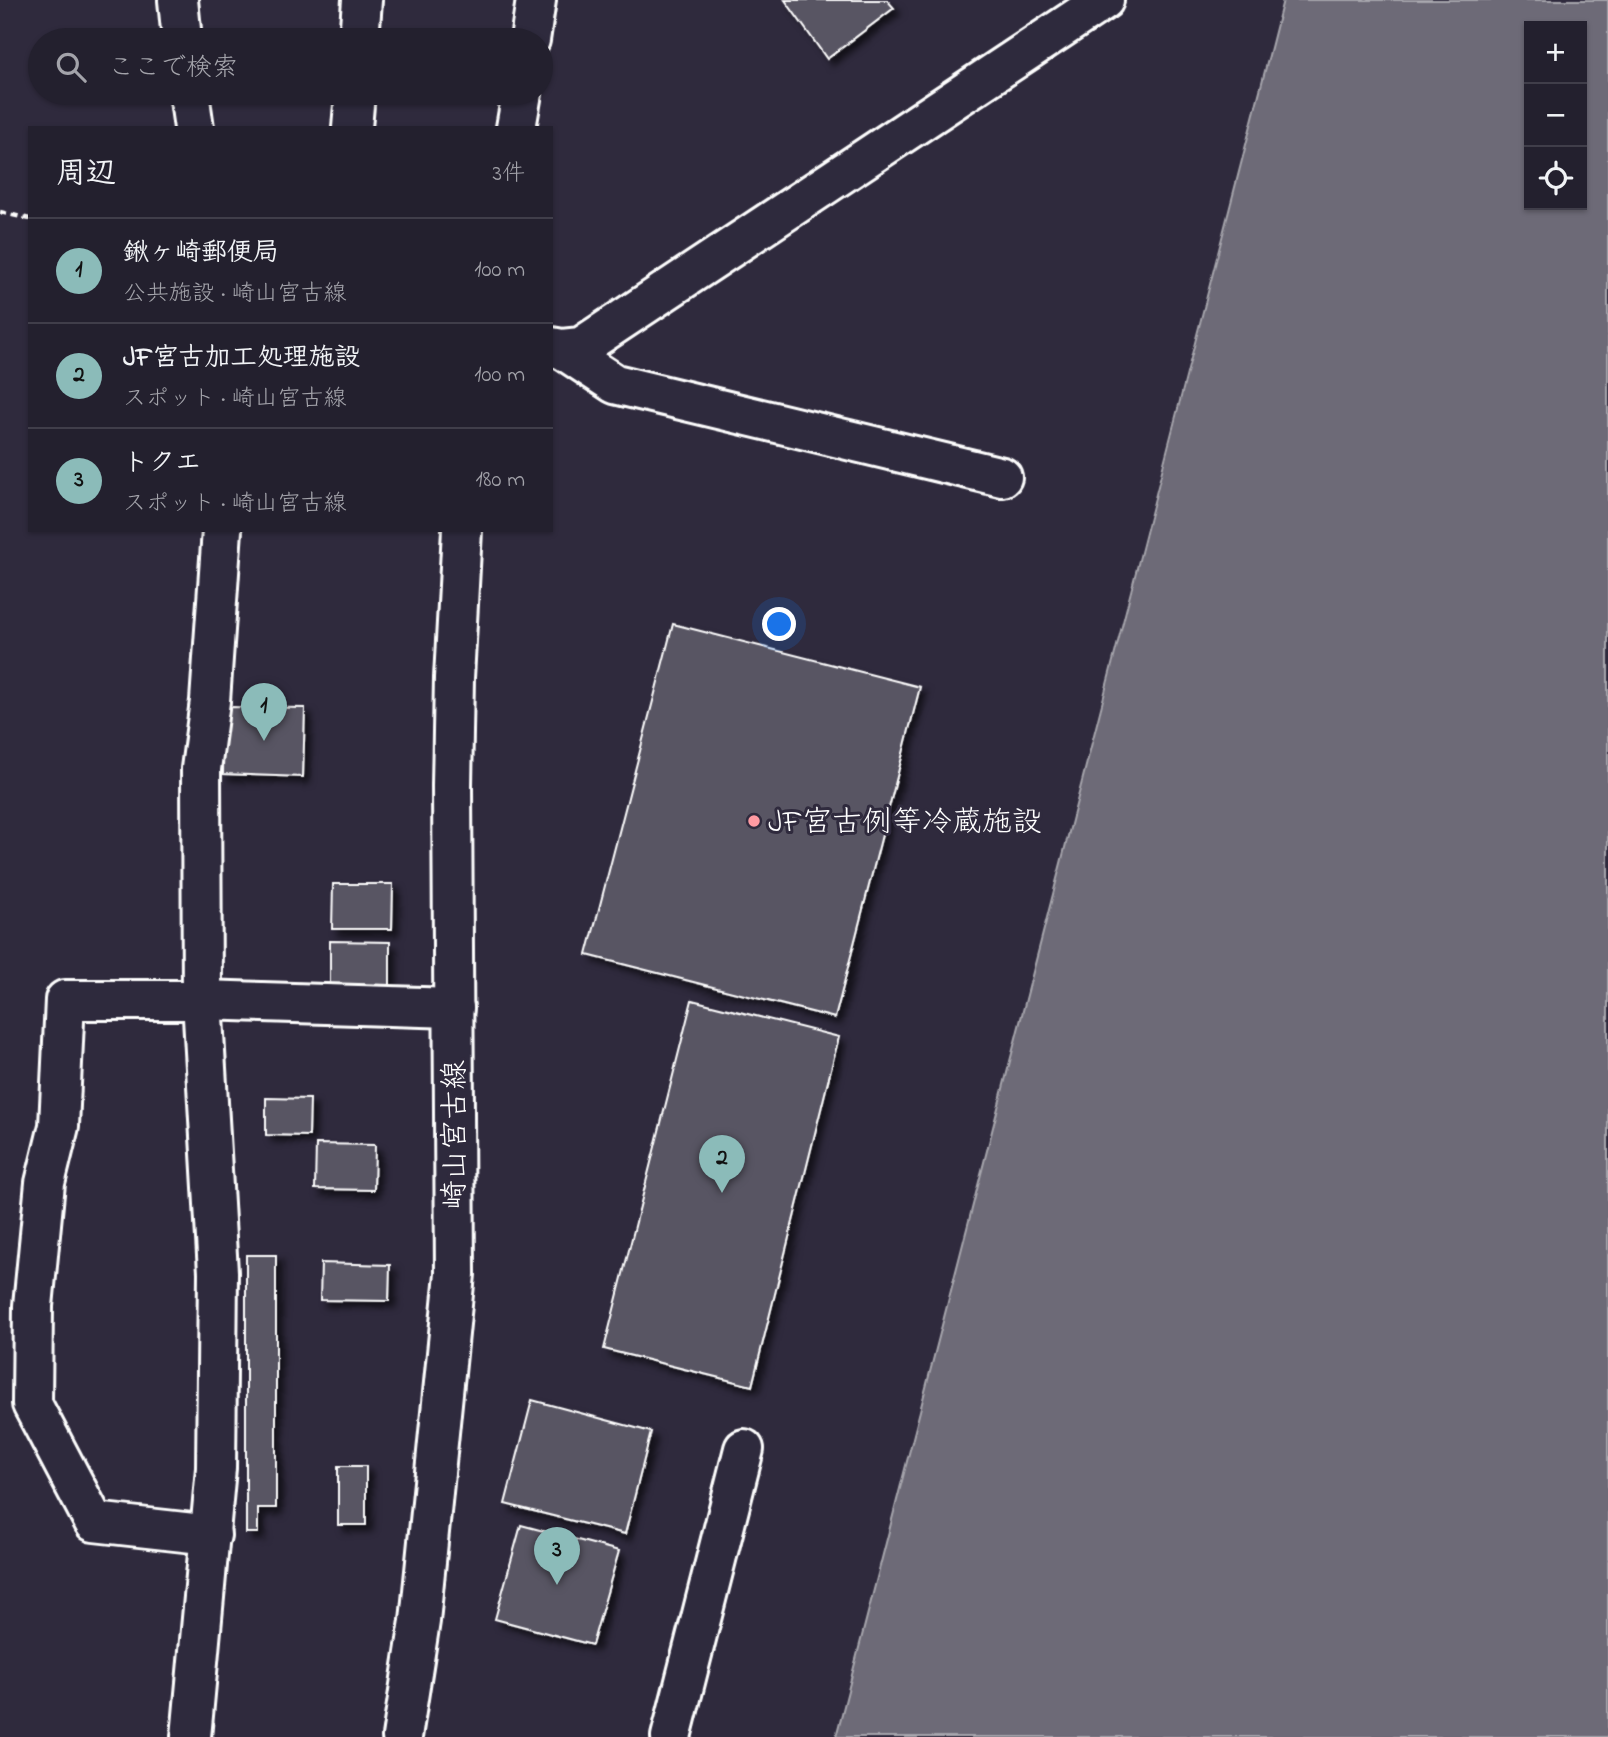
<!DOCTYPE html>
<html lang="ja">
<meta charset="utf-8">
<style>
:root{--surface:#23202e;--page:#2f2d3a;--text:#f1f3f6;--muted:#a3a3aa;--line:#403e4a;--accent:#8bbbb9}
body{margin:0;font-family:"Indie Flower","Klee One",sans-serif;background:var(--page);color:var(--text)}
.controls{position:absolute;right:21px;top:21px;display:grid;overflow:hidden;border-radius:0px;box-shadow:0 2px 5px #0004}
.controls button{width:63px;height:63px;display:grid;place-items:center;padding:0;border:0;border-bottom:2px solid var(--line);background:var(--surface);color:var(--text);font:35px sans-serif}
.you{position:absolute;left:780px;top:625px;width:24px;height:24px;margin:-18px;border:5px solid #fff;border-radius:50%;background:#1a73e8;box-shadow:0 0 0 10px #1a73e833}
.badge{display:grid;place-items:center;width:46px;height:46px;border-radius:50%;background:var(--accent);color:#111;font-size:23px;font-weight:700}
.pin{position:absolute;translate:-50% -58px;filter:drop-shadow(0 2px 4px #0008)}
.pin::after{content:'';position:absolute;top:37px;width:24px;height:21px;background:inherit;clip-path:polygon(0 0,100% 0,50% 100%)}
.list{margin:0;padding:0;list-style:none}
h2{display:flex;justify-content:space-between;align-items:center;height:91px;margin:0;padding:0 28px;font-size:30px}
h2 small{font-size:23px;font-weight:400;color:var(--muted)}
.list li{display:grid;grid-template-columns:46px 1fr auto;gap:21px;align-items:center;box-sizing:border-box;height:105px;padding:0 28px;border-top:2px solid var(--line)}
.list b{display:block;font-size:26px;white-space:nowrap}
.list p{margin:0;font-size:23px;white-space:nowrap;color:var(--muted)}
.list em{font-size:23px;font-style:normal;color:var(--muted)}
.icon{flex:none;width:38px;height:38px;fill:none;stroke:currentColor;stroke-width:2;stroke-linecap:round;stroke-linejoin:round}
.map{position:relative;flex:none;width:1608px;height:1737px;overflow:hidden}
.search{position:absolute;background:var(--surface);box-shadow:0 2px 5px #0004;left:28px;top:28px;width:525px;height:77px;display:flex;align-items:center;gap:18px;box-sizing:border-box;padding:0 24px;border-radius:38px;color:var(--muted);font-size:26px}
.panel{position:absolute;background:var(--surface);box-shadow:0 2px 5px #0004;left:28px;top:126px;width:525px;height:406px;border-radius:0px}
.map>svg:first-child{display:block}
.water{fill:#6d6a77;stroke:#a7a6ad;stroke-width:2;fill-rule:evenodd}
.building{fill:#595564;stroke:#fff;stroke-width:2;filter:url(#shadow)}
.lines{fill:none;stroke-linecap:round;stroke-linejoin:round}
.minor-casing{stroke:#fff;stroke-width:44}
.major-casing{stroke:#fff;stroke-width:44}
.path{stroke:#fff;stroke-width:4.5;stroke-dasharray:7 5;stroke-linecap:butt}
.minor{stroke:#2f2a3d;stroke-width:38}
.major{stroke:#2f2a3d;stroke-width:38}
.poi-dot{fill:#ff9aa2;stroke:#2f2a3d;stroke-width:2.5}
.labels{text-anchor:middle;stroke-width:6;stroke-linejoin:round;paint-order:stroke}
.poi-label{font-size:30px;fill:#fff;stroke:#2f2a3d;text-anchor:start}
.street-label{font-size:30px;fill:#fff;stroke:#2f2a3d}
</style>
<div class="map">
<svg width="1608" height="1737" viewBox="0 0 1608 1737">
<defs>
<filter id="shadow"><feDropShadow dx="6" dy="6" stdDeviation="3.5" flood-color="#0009"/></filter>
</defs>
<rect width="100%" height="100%" fill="#2f2a3d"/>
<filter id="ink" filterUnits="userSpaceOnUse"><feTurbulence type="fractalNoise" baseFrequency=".0143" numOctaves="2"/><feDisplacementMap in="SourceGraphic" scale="14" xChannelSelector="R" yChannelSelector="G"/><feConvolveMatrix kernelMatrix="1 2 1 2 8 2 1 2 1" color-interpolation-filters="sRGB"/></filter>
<g filter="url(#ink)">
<!-- water -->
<path class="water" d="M1283,0h325v1737h-772c147,-579 301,-1157 447,-1737zM1529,26h53v179h-53z"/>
<!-- building -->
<g class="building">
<polygon points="785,0 887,0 894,8 827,59"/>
<polygon points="673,624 920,687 835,1018 587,955"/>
<polygon points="224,707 305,708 303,777 223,774"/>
<polygon points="333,884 393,884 392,929 332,929"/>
<polygon points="330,941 390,942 390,987 330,987"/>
<polygon points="692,1000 839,1037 752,1386 604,1349"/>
<polygon points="266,1098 310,1099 309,1136 266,1135"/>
<polygon points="316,1144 375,1145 374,1190 315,1189"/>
<polygon points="246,1255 276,1255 276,1508 258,1508 258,1533 246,1533"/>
<polygon points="321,1263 390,1265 389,1301 320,1300"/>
<polygon points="532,1400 651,1432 625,1534 505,1504"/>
<rect x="338" y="1466" width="28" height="59"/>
<polygon points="521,1525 619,1551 592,1645 495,1619"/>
</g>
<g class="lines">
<defs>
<g id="minor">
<polyline points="178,0 182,40"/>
<polyline points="359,40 362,0"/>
<polyline points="189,93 194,128"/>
<polyline points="352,128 355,93"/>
<polyline points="551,347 562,349 581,347 1104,0"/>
<polyline points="562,349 615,384 1002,477"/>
<polyline points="211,1535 94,1522 32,1404 33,1306 45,1183 59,1126 65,1000 202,1000 454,1008"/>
<polyline points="191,1737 216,1468 218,1272 202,1000 201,769 210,701 222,530"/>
<polyline points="671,1737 744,1449"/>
</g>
<g id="major">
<polyline points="530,40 536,0"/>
<polyline points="516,128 522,93"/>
<polyline points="402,1737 420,1621 455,1274 452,786 454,678 462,530"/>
</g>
</defs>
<!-- minor casing -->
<use href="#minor" class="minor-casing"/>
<!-- major casing -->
<use href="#major" class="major-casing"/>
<!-- path -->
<polyline class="path" points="0,212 30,219"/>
<!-- minor -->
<use href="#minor" class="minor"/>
<!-- major -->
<use href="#major" class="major"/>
</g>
</g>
<!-- markers -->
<circle class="poi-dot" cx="754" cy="821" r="7"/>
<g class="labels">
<!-- poi labels -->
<g class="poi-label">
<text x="768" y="831">JF宮古例等冷蔵施設</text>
</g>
<!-- street labels -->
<g class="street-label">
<text transform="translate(454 1135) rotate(-90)" y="10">崎山宮古線</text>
</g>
</g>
</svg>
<div class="controls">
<button>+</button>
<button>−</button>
<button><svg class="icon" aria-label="locate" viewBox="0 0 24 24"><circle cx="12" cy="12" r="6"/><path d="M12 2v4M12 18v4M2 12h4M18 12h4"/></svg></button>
</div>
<div class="you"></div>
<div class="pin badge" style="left:264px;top:741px">1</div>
<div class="pin badge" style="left:722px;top:1193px">2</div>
<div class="pin badge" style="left:557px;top:1585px">3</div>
<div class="search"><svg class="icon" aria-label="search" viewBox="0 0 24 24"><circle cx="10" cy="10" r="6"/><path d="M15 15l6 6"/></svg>ここで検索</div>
<section class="panel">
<h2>周辺<small>3件</small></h2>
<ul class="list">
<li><span class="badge">1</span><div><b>鍬ヶ崎郵便局</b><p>公共施設 · 崎山宮古線</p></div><em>100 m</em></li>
<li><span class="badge">2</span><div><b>JF宮古加工処理施設</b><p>スポット · 崎山宮古線</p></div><em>100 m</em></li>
<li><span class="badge">3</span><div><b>トクエ</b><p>スポット · 崎山宮古線</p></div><em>180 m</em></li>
</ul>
</section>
</div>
